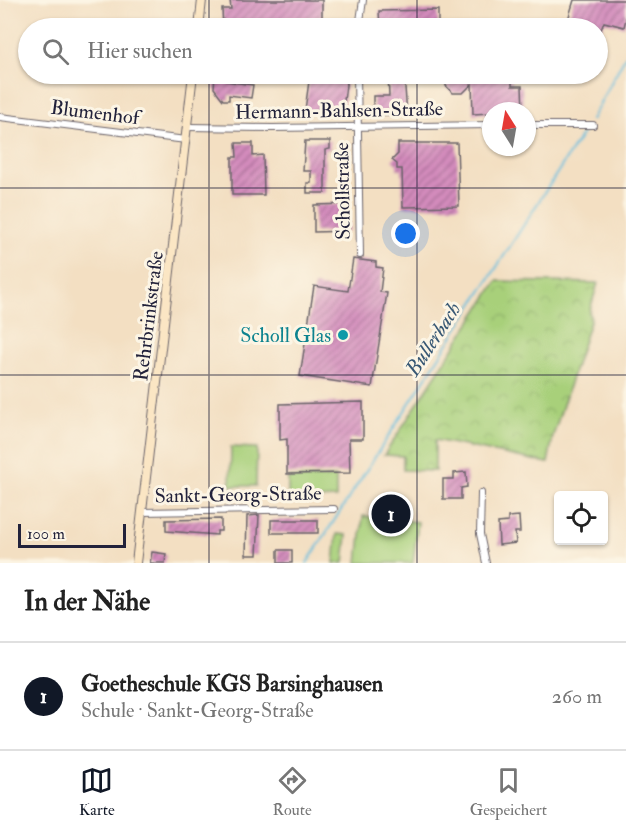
<!DOCTYPE html>
<html lang="de">
<meta charset="utf-8">
<style>
:root{--surface:#fff;--page:#f2f2f2;--text:#222;--muted:#767676;--line:#e0e0e0;--accent:#111827}
body{margin:0;font-family:"IM FELL Double Pica",serif;background:var(--page);color:var(--text)}
.controls{position:absolute;right:18px;bottom:18px;display:grid;overflow:hidden;border-radius:6px;box-shadow:0 2px 4px #0004}
.controls button{width:54px;height:54px;display:grid;place-items:center;padding:0;border:0;border-bottom:2px solid var(--line);background:var(--surface);color:var(--text);font:30px sans-serif}
.compass{position:absolute;left:482px;top:102px;width:54px;height:54px;border-radius:50%;background:var(--surface);box-shadow:0 2px 4px #0004;rotate:349deg}
.scale{position:absolute;left:18px;bottom:15px;width:108px;box-sizing:border-box;padding-left:6px;border:3px solid #22223b;border-top:0;font-size:16px;line-height:21px;white-space:nowrap;color:#22223b;-webkit-text-stroke:4px #fcf5e5;paint-order:stroke}
.you{position:absolute;left:406px;top:234px;width:21px;height:21px;margin:-15px;border:4px solid #fff;border-radius:50%;background:#1a73e8;box-shadow:0 0 0 9px #1a73e833}
.badge{display:grid;place-items:center;width:39px;height:39px;border-radius:50%;background:var(--accent);color:#fff;font-size:20px;font-weight:700}
.pin{position:absolute;translate:-50% -50%;border:3px solid #fff;box-shadow:0 2px 6px #0006}
.list{margin:0;padding:0;list-style:none}
h2{display:flex;justify-content:space-between;align-items:center;height:78px;margin:0;padding:0 24px;font-size:26px}
h2 small{font-size:20px;font-weight:400;color:var(--muted)}
.list li{display:grid;grid-template-columns:39px 1fr auto;gap:18px;align-items:center;box-sizing:border-box;height:108px;padding:0 24px;border-top:2px solid var(--line)}
.list b{display:block;font-size:22px;white-space:nowrap}
.list p{margin:0;font-size:20px;white-space:nowrap;color:var(--muted)}
.list em{font-size:20px;font-style:normal;color:var(--muted)}
.icon{flex:none;width:33px;height:33px;fill:none;stroke:currentColor;stroke-width:2;stroke-linecap:round;stroke-linejoin:round}
.map{position:relative;flex:none;width:626px;height:563px;overflow:hidden}
.search{position:absolute;background:var(--surface);box-shadow:0 2px 4px #0004;left:18px;right:18px;top:18px;height:66px;display:flex;align-items:center;gap:15px;box-sizing:border-box;padding:0 21px;border-radius:33px;color:var(--muted);font-size:22px}
.sheet{height:186px;background:var(--surface)}
nav{display:flex;justify-content:space-around;align-items:center;box-sizing:border-box;height:84px;border-top:2px solid var(--line);background:var(--surface);font-size:16px;color:var(--muted)}
nav a{display:grid;justify-items:center;gap:3px}
nav .on{color:var(--accent)}
.map>svg:first-child{display:block}
.grass{fill:#a8d07a;stroke:#65795a;stroke-width:1.5}
.park{fill:url(#park-crowns);stroke:#65795a;stroke-width:1.5}
.lines{fill:none;stroke-linecap:round;stroke-linejoin:round}
.stream{stroke:#60bdde;stroke-width:2}
.building{fill:url(#building-hatch)}
.minor-casing{stroke:#6b646a;stroke-width:8}
.secondary-casing{stroke:#6b646a;stroke-width:10}
.minor{stroke:#fff;stroke-width:6}
.secondary{stroke:#fbe6c4;stroke-width:8}
.grid{fill:none;stroke:#22223b;stroke-width:1.5;stroke-opacity:0.55}
.culture-dot{fill:#0f9aa8;stroke:#fcf5e5;stroke-width:2}
.labels{text-anchor:middle;stroke-width:6;stroke-linejoin:round;paint-order:stroke}
.street-label{font-size:20px;fill:#22223b;stroke:#fcf5e5}
.culture-label{font-size:20px;fill:#0d838f;stroke:#fcf5e5;text-anchor:end}
.water-label{font-size:21px;font-style:italic;fill:#385874;stroke:#fcf5e5}
</style>
<div class="map">
<svg width="626" height="563" viewBox="0 0 626 563">
<defs>
<pattern id="park-crowns" width="20" height="18" patternUnits="userSpaceOnUse" patternTransform="scale(1.5)"><rect width="20" height="18" fill="#a8d07a"/><path d="M2 6a3 3 0 1 1 6 0M12 15a3 3 0 1 1 6 0" fill="none" stroke="#90b26a"/></pattern>
<pattern id="building-hatch" width="6" height="6" patternUnits="userSpaceOnUse" patternTransform="scale(1.5)"><rect width="6" height="6" fill="#d38bbc"/><path d="M-1 1l2-2M0 6l6-6M5 7l2-2" fill="none" stroke="#ab719a"/></pattern>
</defs>
<rect width="100%" height="100%" fill="#fcf5e5"/>
<filter id="ink" filterUnits="userSpaceOnUse"><feTurbulence type="fractalNoise" baseFrequency=".0167" numOctaves="2"/><feDisplacementMap in="SourceGraphic" scale="12" xChannelSelector="R" yChannelSelector="G"/><feConvolveMatrix kernelMatrix="1 2 1 2 8 2 1 2 1" color-interpolation-filters="sRGB"/></filter>
<filter id="wash" filterUnits="userSpaceOnUse"><feTurbulence type="fractalNoise" baseFrequency=".008" numOctaves="4" result="noise"/><feDisplacementMap in="SourceGraphic" scale="24" xChannelSelector="R" yChannelSelector="G"/><feGaussianBlur stdDeviation="1.35" result="paint"/><feColorMatrix in="noise" values="0 0 0 0 0 0 0 0 0 0 0 0 0 0 0 0 0 1.4 0 .05"/><feComposite in="paint" operator="in"/></filter>
<g filter="url(#wash)">
<rect width="100%" height="100%" fill="#f3dfc2"/>
<!-- grass -->
<g class="grass">
<polygon points="231,447 257,448 256,486 230,486"/>
<polygon points="336,477 336,498 288,500 288,478"/>
<polygon points="363,516 418,522 413,563 358,563"/>
<polygon points="337,534 347,535 344,563 334,563"/>
</g>
<!-- park -->
<polygon class="park" points="497,281 598,283 589,313 591,318 553,436 548,463 435,440 435,471 403,470 403,456 384,455"/>
<g class="lines">
<!-- stream -->
<g class="stream">
<polyline points="591,120 626,55"/>
<polyline points="307,563 584,131"/>
</g>
</g>
<g id="blocks">
<!-- building -->
<g class="building">
<polygon points="230,0 322,0 322,18 282,18 282,28 255,28 255,25 240,28 223,28 222,9 231,9"/>
<polygon points="574,0 626,0 626,19 624,27 604,22 597,40 597,28 584,28 567,23"/>
<polygon points="438,10 438,26 380,27 379,11"/>
<polygon points="215,74 227,74 226,81 253,85 251,98 229,95 229,100 223,100 214,88"/>
<polygon points="310,74 347,77 343,109 319,106 318,112 305,110"/>
<polygon points="388,74 404,74 407,115 378,115 373,109 373,96 389,96"/>
<polygon points="449,74 467,74 470,76 474,74 512,74 512,86 522,86 523,111 491,111 491,113 473,114 472,84 463,93 453,93 446,86 446,76"/>
<polygon points="305,141 330,141 330,149 325,150 325,193 307,193 307,183 311,183 311,171 303,171"/>
<polygon points="236,143 253,143 253,156 263,155 264,195 232,195 232,157 237,157"/>
<polygon points="398,143 457,143 459,206 403,207 402,169 397,169 397,164 392,160 398,154"/>
<polygon points="348,204 349,231 314,232 314,205"/>
<polygon points="353,259 376,262 376,267 383,268 380,292 387,293 372,387 300,376 314,286 348,291"/>
<polygon points="363,402 363,439 349,439 350,473 287,474 287,439 280,440 280,404"/>
<polygon points="466,472 467,487 461,488 461,499 443,499 443,479 454,479 454,473"/>
<polygon points="259,515 257,555 246,555 247,516"/>
<polygon points="519,516 520,532 515,532 516,543 499,545 498,523 508,522 508,517"/>
<polygon points="221,519 221,531 217,531 217,535 166,531 166,520"/>
<rect x="271" y="520" width="47" height="13"/>
<rect x="278" y="550" width="14" height="13"/>
<polygon points="152,552 166,554 165,563 150,563"/>
</g>
</g>
</g>
<g filter="url(#ink)">
<use href="#blocks" fill-opacity="0" stroke="#6b646a" stroke-width="1.5"/>
<g class="lines">
<defs>
<g id="minor">
<polyline points="359,28 363,0"/>
<polyline points="357,74 360,255"/>
<polyline points="0,117 186,140"/>
<polyline points="527,125 593,125"/>
<polyline points="187,127 273,128 491,125"/>
<polyline points="481,493 480,534 486,563"/>
<polyline points="142,512 334,509"/>
</g>
<g id="secondary">
<polyline points="199,28 202,0"/>
<polyline points="136,563 193,74"/>
</g>
</defs>
<!-- minor casing -->
<use href="#minor" class="minor-casing"/>
<!-- secondary casing -->
<use href="#secondary" class="secondary-casing"/>
<!-- minor -->
<use href="#minor" class="minor"/>
<!-- secondary -->
<use href="#secondary" class="secondary"/>
</g>
</g>
<!-- grid -->
<path class="grid" d="M209,0v28M417,0v28M209,74v489M417,74v489M0,188h626M0,375h626"/>
<!-- markers -->
<circle class="culture-dot" cx="343" cy="335" r="6"/>
<g class="labels">
<!-- street labels -->
<g class="street-label">
<text transform="translate(339 110) rotate(-1)" y="7">Hermann-Bahlsen-Straße</text>
<text transform="translate(95 112) rotate(7)" y="7">Blumenhof</text>
<text transform="translate(342 191) rotate(-91)" y="7">Schollstraße</text>
<text transform="translate(148 316) rotate(-83)" y="7">Rehrbrinkstraße</text>
<text transform="translate(238 494) rotate(-1)" y="7">Sankt-Georg-Straße</text>
</g>
<!-- culture labels -->
<g class="culture-label">
<text x="331" y="342">Scholl Glas</text>
</g>
<!-- water labels -->
<g class="water-label">
<text transform="translate(433 339) rotate(-57)" y="7">Bullerbach</text>
</g>
</g>
</svg>
<div class="controls">
<button><svg class="icon" aria-label="locate" viewBox="0 0 24 24"><circle cx="12" cy="12" r="6"/><path d="M12 2v4M12 18v4M2 12h4M18 12h4"/></svg></button>
</div>
<svg class="compass" viewBox="-18 -18 36 36"><path d="M0-13l5 13h-10z" fill="#e53935"/><path d="M0 13l5-13h-10z" fill="#767676"/></svg>
<div class="scale">100 m</div>
<div class="you"></div>
<div class="pin badge" style="left:391px;top:514px">1</div>
<div class="search"><svg class="icon" aria-label="search" viewBox="0 0 24 24"><circle cx="10" cy="10" r="6"/><path d="M15 15l6 6"/></svg>Hier suchen</div>
</div>
<section class="sheet">
<h2>In der Nähe<small></small></h2>
<ul class="list">
<li><span class="badge">1</span><div><b>Goetheschule KGS Barsinghausen</b><p>Schule · Sankt-Georg-Straße</p></div><em>260 m</em></li>
</ul>
</section>
<nav>
<a class="on"><svg class="icon" aria-label="map" viewBox="0 0 24 24"><path d="M3 6l6-2 6 2 6-2v14l-6 2-6-2-6 2zM9 4v14M15 6v14"/></svg>Karte</a>
<a><svg class="icon" aria-label="directions" viewBox="0 0 24 24"><path d="M12 3l9 9-9 9-9-9zM9 14v-3h6M13 9l2 2-2 2"/></svg>Route</a>
<a><svg class="icon" aria-label="saved" viewBox="0 0 24 24"><path d="M7 4h10v16l-5-4-5 4z"/></svg>Gespeichert</a>
</nav>
